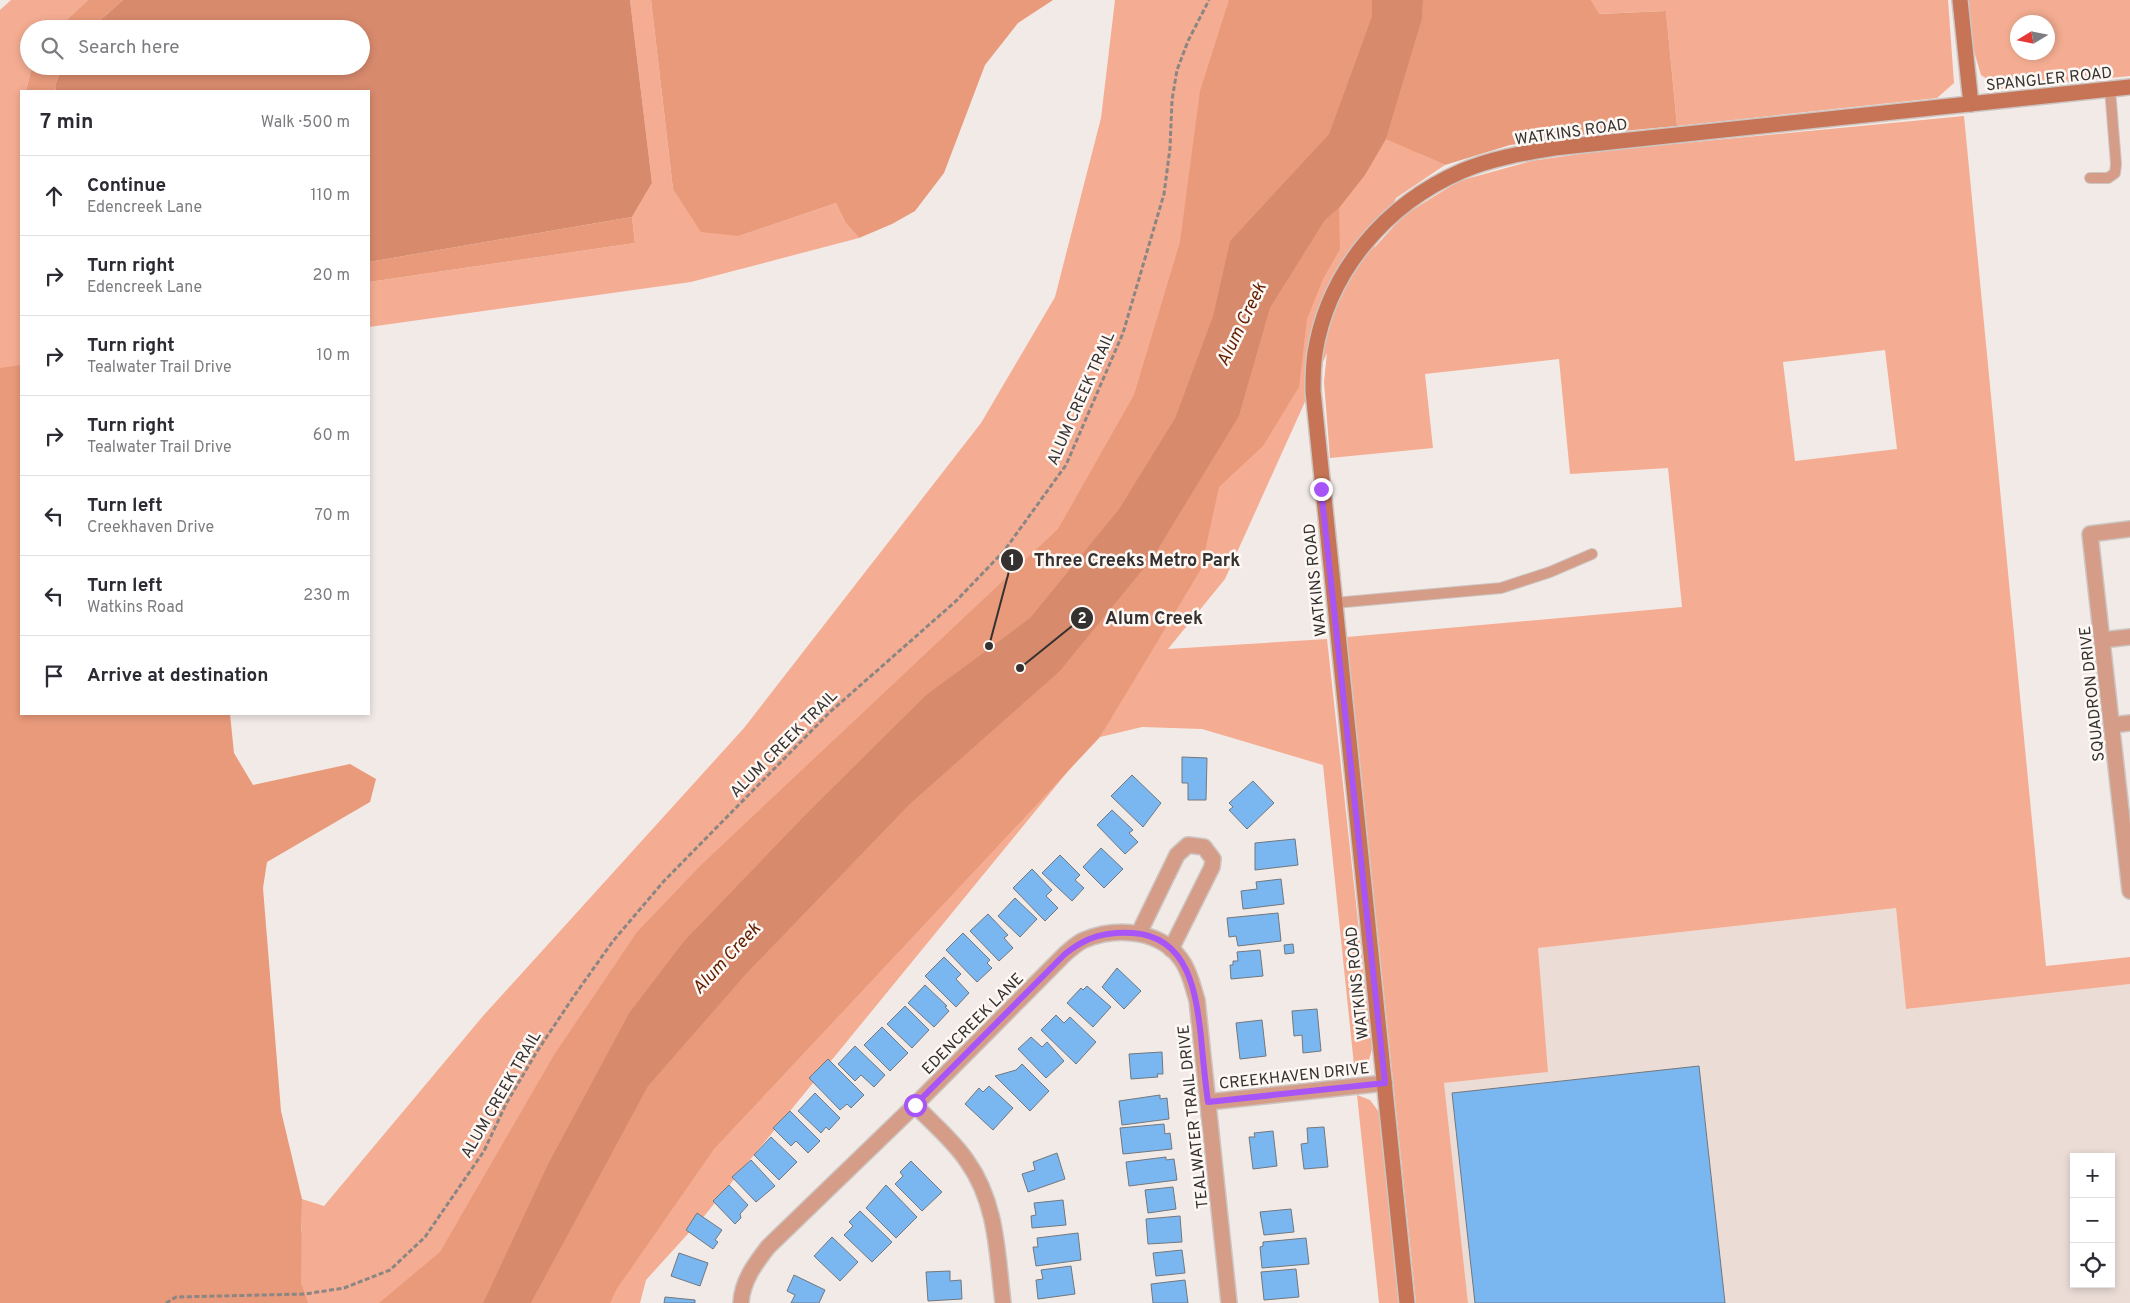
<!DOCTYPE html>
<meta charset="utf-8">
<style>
:root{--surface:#fff;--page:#f7f7f7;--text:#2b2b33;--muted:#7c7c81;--line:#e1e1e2}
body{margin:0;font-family:Overpass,sans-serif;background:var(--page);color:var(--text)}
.controls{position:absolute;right:15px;bottom:15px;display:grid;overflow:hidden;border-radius:0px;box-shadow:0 2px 8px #0003}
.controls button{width:45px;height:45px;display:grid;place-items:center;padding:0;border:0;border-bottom:1px solid var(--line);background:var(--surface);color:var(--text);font:25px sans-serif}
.compass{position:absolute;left:2010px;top:15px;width:45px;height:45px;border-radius:50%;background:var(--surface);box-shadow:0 2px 8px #0003;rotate:260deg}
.stop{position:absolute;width:15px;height:15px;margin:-11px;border:4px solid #a855f7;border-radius:50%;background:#fff}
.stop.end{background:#a855f7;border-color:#fff;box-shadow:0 1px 5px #0008}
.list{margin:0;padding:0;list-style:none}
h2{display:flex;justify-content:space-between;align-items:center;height:65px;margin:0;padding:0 20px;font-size:21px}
h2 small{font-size:16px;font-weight:400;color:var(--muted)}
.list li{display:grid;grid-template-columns:32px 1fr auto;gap:15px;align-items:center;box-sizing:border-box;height:80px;padding:0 20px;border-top:1px solid var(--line)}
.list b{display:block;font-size:19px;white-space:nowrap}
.list p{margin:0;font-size:16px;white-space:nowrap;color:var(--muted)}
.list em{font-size:16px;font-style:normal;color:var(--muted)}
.icon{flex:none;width:28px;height:28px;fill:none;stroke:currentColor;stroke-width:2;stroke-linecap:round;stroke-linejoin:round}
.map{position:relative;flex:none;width:2130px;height:1303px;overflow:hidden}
.search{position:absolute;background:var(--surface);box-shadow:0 2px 8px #0003;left:20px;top:20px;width:350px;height:55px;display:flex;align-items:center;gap:12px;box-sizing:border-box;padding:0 18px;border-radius:28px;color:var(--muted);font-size:19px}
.panel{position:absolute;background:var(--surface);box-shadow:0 2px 8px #0003;left:20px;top:90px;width:350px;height:625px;border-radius:0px}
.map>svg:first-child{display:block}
.built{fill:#ebdcd6;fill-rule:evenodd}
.green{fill:#f4ad92;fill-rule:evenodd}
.forest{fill:#e99a7b}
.water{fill:#d88a6d}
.building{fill:#7ab7f1;stroke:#72777c}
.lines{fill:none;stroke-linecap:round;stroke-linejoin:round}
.lane-casing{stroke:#ccc5c2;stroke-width:12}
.street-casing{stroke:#ccc5c2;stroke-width:18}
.secondary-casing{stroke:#ccc5c2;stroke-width:18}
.path{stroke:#8b8684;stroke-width:3;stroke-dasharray:5 2.5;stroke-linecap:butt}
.lane{stroke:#d59d88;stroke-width:10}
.street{stroke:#d59d88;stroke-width:15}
.secondary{stroke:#c67455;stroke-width:15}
.route{stroke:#a855f7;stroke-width:6}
.labels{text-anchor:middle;stroke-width:5;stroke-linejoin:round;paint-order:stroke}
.street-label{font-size:16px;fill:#343130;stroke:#fef8f5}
.water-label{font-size:18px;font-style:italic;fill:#631e00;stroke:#fef8f5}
.leader{fill:none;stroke:#343130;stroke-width:2}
.callout-dot{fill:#343130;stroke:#fef8f5;stroke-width:2}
.mark-label{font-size:15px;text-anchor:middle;font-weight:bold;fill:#fff}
.callout-label{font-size:18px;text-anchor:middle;font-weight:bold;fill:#343130;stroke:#fef8f5;stroke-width:5;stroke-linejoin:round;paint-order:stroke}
</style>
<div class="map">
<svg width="2130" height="1303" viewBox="0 0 2130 1303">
<rect width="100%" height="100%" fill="#f2eae7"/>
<!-- built -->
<path class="built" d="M1896,908l10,101 224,-25v319h-662l-24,-220 104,-11 -11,-124zM2074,1157h37v127h-37z"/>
<!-- green -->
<g class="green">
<path d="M11,0h77l-31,29h-28v37h3l-6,25h-5v623l281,519v-34l22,7 159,-190 261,-288 237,-305 74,-126 46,-179 14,-118h436l-131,154 25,11 -49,33 -22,50 30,-33 55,-34 72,-20 70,-10 363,-35 82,850 84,-9v27l-224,25 -10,-101 -358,40 10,124 -104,11 24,220h-52l-69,-666 335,-30 -14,-139 -98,6 -11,-115 -134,15 8,74 -103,10 -6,-76 3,-29 -102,226 -57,70 159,-10 45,410 -5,18 -12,8 -32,-310 -121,-36 -60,-2 -42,10 9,-16 -404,494 -59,65 -6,23h-640v-1293zM1885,350l12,99 -102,12 -12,-99z"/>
<polygon points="630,0 651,0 673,189 739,236 836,203 845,222 859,238 691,282 369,327 369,282 635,243 632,217 652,183"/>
<polygon points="1591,0 1948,0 1954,83 1937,98 1677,126 1666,11 1598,14"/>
<path d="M1968,0h162v76l-128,13 -21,-14 -7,-24zM2018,22h30v30h-30z"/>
<polygon points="1357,1095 1370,1100 1379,1112 1400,1303 1379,1303"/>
</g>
<!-- forest -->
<g class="forest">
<polygon points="88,0 123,0 90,29 57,29"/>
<polygon points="651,0 1053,0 1018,23 985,65 944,173 915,211 892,224 859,238 845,222 836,203 739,236 701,232 673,189"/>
<polygon points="1229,0 1372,0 1372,16 1329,134 1230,241 1213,316 1175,418 1119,509 1030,618 926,695 807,813 684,941 629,1013 548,1164 483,1303 379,1303 440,1252 554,1055 637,932 701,865 1058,529 1134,395 1180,242 1200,91"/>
<polygon points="1423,0 1591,0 1599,14 1666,11 1677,126 1579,135 1510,145 1445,165 1386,139 1422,19"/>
<polygon points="32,66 62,66 55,86 56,91 26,91"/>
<polygon points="1339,208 1340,249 1323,279 1307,319 1299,387 1263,446 1219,487 1201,569 1100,737 714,1149 616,1290 610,1303 531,1303 647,1086 747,973 910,804 1060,671 1154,556 1239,416 1270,308 1325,220"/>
<polygon points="632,217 635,243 369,282 369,262"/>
<polygon points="21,365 21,714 230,714 234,753 253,785 350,764 376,779 370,802 267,862 263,888 281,1111 302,1199 301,1283 308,1303 0,1303 0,368"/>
</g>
<!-- water -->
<g class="water">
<polygon points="123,0 630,0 652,183 632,217 369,262 369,91 56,91 55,86 62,66 361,66 361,29 90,29"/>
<polygon points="1372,0 1423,0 1422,19 1386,139 1365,175 1339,208 1325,220 1270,308 1239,416 1154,556 1060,671 910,804 747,973 648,1086 531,1303 483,1303 548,1164 629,1013 684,941 807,813 926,695 1030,618 1119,509 1175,418 1213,316 1230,241 1329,134 1372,16"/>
</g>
<!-- building -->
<g class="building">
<polygon points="1182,757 1207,758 1206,800 1188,800 1188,783 1182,783"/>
<polygon points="1132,775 1161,803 1143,827 1111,796"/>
<polygon points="1253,781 1274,803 1247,829 1229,810 1233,807 1229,803"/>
<polygon points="1112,810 1133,830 1129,833 1138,842 1125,854 1097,825"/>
<polygon points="1295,839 1298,865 1255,870 1255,843"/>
<polygon points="1101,848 1123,869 1104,888 1083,867"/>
<polygon points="1060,855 1080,875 1075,880 1084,888 1072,901 1042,873"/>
<polygon points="1032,869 1052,890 1046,896 1058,908 1045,921 1013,888"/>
<polygon points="1281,879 1284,904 1243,909 1241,891 1257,889 1256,882"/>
<polygon points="1015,898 1037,919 1020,937 998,916"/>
<polygon points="1278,913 1281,941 1238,946 1236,936 1229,937 1227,918"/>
<polygon points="988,914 1008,935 1004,938 1013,948 999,961 970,931"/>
<polygon points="963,933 990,960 987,963 992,968 977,982 946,950"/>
<polygon points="1293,944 1294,953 1285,954 1284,945"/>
<polygon points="1260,950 1263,976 1231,979 1230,965 1233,965 1233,961 1238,961 1237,952"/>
<polygon points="944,957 961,974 956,979 969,993 956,1007 925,976"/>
<polygon points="1117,968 1141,991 1124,1009 1102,987"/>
<polygon points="925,985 947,1006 945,1007 949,1011 934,1027 908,1003"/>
<polygon points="1087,986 1111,1007 1093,1027 1067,1003 1081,988 1083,990"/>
<polygon points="905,1006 929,1030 912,1048 887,1024"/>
<polygon points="1317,1009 1321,1051 1303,1053 1302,1035 1294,1036 1292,1011"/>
<polygon points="1056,1015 1064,1023 1070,1017 1096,1042 1076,1064 1041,1030"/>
<polygon points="1262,1020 1266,1056 1240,1059 1236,1023"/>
<polygon points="882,1027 908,1053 890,1071 864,1045"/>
<polygon points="1031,1037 1042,1047 1047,1042 1064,1061 1046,1078 1018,1049"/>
<polygon points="855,1046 885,1075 874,1087 861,1075 855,1081 838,1064"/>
<polygon points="1162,1052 1163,1074 1157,1074 1158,1077 1131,1079 1129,1054"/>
<polygon points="828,1059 864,1095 851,1108 847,1104 840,1110 809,1078"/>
<polygon points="1022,1064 1049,1091 1030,1111 995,1076 1016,1070"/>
<polygon points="1699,1066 1725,1303 1475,1303 1452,1093"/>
<polygon points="989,1086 1013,1108 993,1130 965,1104 979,1088 983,1092"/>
<polygon points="815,1093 840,1118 829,1130 826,1127 821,1133 798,1111"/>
<polygon points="1160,1095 1160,1099 1167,1098 1169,1119 1122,1125 1119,1101"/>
<polygon points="790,1111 820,1141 808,1153 796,1141 791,1146 773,1128"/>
<polygon points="1164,1124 1165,1134 1170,1133 1172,1149 1123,1154 1120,1128"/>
<polygon points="1324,1127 1328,1167 1304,1169 1301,1144 1308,1143 1307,1128"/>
<polygon points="1273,1131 1277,1166 1253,1169 1249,1137 1255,1137 1254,1133"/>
<polygon points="771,1137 797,1162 779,1180 754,1155"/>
<polygon points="1057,1153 1065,1179 1028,1192 1022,1174 1035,1170 1033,1162"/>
<polygon points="1166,1157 1166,1160 1174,1159 1177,1180 1129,1186 1126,1162"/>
<polygon points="751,1160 775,1186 756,1202 732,1177"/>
<polygon points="911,1161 942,1192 922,1211 895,1184 903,1176 900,1172"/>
<polygon points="729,1185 748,1205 740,1214 741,1218 735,1224 713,1201"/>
<polygon points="886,1185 917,1217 896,1238 866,1208"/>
<polygon points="1173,1187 1176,1209 1148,1213 1145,1190"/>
<polygon points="1063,1200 1066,1225 1032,1228 1031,1216 1036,1215 1034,1203"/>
<polygon points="1291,1209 1294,1232 1264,1235 1260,1212"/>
<polygon points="860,1211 892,1242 872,1262 844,1235 853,1226 849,1222"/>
<polygon points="697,1213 722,1230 715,1240 718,1242 713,1249 686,1230"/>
<polygon points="1180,1216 1182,1242 1148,1244 1146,1219"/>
<polygon points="1078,1233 1081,1260 1036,1266 1033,1247 1038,1247 1037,1238"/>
<polygon points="832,1237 858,1262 840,1281 814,1256"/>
<polygon points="1306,1238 1309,1264 1262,1268 1260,1247 1263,1246 1263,1242"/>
<polygon points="1182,1250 1185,1273 1156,1276 1153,1253"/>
<polygon points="679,1253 708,1263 700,1286 671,1276"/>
<polygon points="1071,1266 1075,1294 1038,1299 1036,1280 1043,1279 1041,1270"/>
<polygon points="1296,1269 1299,1297 1264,1300 1261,1272"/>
<polygon points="950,1271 950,1281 961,1280 962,1299 928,1301 926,1272"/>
<polygon points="794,1275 825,1290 819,1303 791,1303 795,1295 787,1291"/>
<polygon points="1185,1280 1188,1303 1153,1303 1151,1284"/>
<polygon points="665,1297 695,1300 695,1303 664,1303"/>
</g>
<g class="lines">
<defs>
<g id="lane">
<polyline points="2090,178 2108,178 2115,173 2116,164 2110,89"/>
<polyline points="1334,603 1501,588 1550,572 1592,554"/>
</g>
<g id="street">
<polyline points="2130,529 2090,534 2130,891"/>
<polyline points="2102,640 2130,637"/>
<polyline points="2112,725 2130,723"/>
<polyline points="1139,933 1177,855 1188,845 1204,847 1213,859 1212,867 1171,949"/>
<polyline points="1208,1102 1385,1083"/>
<path d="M915,1105c17,18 38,35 52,56 30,42 30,92 36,142"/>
<path d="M741,1303c1,-22 14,-39 27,-56l147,-142 150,-151c6,-5 12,-11 19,-14 34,-14 80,-10 100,24 7,12 9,24 13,36l32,303"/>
</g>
<g id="secondary">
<polyline points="1960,0 1971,104"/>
<path d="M1407,1303l-94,-912c0,-12 0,-25 2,-38 13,-82 71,-149 147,-182 28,-12 61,-18 92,-23l576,-61"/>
</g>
</defs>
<!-- lane casing -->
<use href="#lane" class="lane-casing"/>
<!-- street casing -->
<use href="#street" class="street-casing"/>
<!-- secondary casing -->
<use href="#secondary" class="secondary-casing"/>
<!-- path -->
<polyline class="path" points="166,1303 176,1297 305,1294 344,1288 390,1270 425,1237 484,1151 506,1104 536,1053 574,996 613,941 664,881 830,712 956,601 1004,551 1066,465 1123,333 1164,194 1170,148 1172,100 1177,70 1188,41 1209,0"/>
<!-- lane -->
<use href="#lane" class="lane"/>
<!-- street -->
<use href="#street" class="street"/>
<!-- secondary -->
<use href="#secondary" class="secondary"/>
</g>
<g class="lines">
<!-- route -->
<path class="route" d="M915,1105l150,-151c21,-17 41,-23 68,-21 56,4 63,60 68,104 2,22 4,44 7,65l177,-19 -64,-594"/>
</g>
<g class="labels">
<!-- street labels -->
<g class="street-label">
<text transform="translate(2049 78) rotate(-6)" y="6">SPANGLER ROAD</text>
<text transform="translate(1571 131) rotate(-8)" y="6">WATKINS ROAD</text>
<text transform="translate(1080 398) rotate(-66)" y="6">ALUM CREEK TRAIL</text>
<text transform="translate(1314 580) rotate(-96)" y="6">WATKINS ROAD</text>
<text transform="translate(2091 694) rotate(-96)" y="6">SQUADRON DRIVE</text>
<text transform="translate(783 743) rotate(-45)" y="6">ALUM CREEK TRAIL</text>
<text transform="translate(1356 983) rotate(-96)" y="6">WATKINS ROAD</text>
<text transform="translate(972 1023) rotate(-45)" y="6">EDENCREEK LANE</text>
<text transform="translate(1294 1075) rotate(-6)" y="6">CREEKHAVEN DRIVE</text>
<text transform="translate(500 1094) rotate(-60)" y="6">ALUM CREEK TRAIL</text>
<text transform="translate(1192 1117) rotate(-96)" y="6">TEALWATER TRAIL DRIVE</text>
</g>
<!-- water labels -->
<g class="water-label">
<text transform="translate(1241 324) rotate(-64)" y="6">Alum Creek</text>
<text transform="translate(726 958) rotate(-47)" y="6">Alum Creek</text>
</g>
</g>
<!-- callouts -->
<path class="leader" d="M989 646L1012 560M1020 668L1082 618"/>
<g class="callout-dot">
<circle cx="989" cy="646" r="5"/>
<circle cx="1020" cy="668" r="5"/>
<circle cx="1012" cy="560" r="12"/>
<circle cx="1082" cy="618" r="12"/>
</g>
<g class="mark-label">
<text x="1012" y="565">1</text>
<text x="1082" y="623">2</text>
</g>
<g class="callout-label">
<text x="1137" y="566">Three Creeks Metro Park</text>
<text x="1154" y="624">Alum Creek</text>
</g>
</svg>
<div class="controls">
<button>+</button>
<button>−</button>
<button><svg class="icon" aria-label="locate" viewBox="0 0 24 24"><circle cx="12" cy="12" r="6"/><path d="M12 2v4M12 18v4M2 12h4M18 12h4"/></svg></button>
</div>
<svg class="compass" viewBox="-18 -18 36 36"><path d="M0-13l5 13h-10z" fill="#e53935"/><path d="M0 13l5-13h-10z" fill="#7c7c81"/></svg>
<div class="stop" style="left:915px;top:1105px"></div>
<div class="stop end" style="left:1321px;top:489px"></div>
<div class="search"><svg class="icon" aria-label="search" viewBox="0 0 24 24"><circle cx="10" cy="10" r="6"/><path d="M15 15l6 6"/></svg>Search here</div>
<section class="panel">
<h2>7 min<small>Walk · 500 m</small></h2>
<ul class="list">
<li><svg class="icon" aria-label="ahead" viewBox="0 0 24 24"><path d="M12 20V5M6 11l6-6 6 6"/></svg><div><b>Continue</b><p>Edencreek Lane</p></div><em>110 m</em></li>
<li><svg class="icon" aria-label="right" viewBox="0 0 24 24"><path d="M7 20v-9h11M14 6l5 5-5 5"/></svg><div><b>Turn right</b><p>Edencreek Lane</p></div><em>20 m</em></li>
<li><svg class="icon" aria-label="right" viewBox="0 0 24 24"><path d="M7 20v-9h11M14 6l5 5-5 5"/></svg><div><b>Turn right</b><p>Tealwater Trail Drive</p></div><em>10 m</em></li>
<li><svg class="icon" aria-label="right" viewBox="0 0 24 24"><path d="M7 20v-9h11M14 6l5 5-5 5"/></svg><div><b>Turn right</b><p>Tealwater Trail Drive</p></div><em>60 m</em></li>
<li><svg class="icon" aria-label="left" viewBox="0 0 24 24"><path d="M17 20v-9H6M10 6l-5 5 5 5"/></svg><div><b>Turn left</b><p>Creekhaven Drive</p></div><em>70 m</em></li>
<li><svg class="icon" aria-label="left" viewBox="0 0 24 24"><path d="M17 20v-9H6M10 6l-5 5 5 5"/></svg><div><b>Turn left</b><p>Watkins Road</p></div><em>230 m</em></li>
<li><svg class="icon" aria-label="arrive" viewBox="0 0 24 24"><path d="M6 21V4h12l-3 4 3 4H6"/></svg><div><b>Arrive at destination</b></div></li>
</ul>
</section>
</div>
